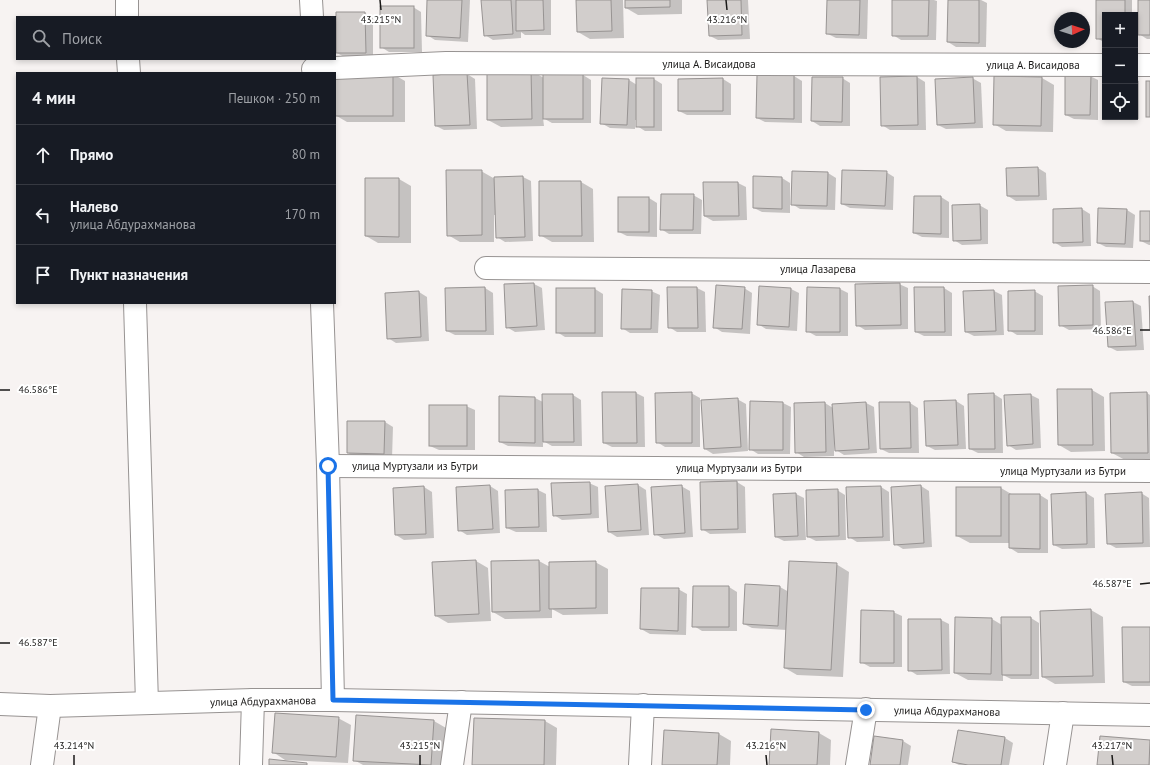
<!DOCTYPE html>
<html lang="ru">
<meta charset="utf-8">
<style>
:root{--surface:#171b24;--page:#20242c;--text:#f1f3f6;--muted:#9ea1a6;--line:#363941}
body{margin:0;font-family:"PT Sans",sans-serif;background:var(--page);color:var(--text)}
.controls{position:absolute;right:12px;top:12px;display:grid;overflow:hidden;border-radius:0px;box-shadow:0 2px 6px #0003}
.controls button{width:36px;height:36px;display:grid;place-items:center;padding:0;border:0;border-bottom:1px solid var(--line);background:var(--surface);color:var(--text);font:20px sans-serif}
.compass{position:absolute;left:1054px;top:12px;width:36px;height:36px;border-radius:50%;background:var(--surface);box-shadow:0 2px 6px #0003;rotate:87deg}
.stop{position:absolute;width:12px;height:12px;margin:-9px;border:3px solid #1a73e8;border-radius:50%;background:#fff}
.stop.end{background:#1a73e8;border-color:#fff;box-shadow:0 1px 4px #0008}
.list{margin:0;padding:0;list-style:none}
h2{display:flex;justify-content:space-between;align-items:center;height:52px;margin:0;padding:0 16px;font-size:17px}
h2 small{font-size:13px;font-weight:400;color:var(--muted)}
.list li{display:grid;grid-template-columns:26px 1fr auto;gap:12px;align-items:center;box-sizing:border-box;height:60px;padding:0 16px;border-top:1px solid var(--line)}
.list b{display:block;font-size:15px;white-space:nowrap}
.list p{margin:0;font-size:13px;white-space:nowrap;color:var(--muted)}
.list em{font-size:13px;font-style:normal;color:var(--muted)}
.icon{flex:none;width:22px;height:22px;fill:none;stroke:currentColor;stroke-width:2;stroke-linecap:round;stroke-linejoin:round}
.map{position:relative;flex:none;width:1150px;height:765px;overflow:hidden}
.search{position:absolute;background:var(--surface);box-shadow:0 2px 6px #0003;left:16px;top:16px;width:320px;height:44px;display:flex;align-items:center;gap:10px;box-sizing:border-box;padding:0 14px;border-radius:0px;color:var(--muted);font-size:15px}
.panel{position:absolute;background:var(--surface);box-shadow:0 2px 6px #0003;left:16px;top:72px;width:320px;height:232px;border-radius:0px}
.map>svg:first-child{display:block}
.shadow{fill:#0003}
.building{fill:#d2cecc;stroke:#979392}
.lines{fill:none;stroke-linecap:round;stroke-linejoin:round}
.minor-casing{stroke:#979392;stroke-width:24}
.minor{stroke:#fff;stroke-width:22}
.route{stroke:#1a73e8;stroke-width:5}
.ticks{fill:none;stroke:#1a1918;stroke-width:1.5}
.labels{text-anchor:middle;stroke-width:4;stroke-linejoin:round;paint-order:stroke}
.street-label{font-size:11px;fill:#1a1918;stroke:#fff}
.ticks-label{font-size:10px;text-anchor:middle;fill:#1a1918;stroke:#fff;stroke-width:4;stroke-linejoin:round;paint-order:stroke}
</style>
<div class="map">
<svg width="1150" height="765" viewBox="0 0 1150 765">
<rect width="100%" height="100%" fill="#f7f3f2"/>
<!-- shadow -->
<g class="shadow">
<polygon points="428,0 470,0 468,42 435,40 427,35"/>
<polygon points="482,0 551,0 551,35 525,35 521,32 521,38 493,40 485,35"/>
<polygon points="577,0 623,0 624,38 590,39 578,32"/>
<polygon points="626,0 682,0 682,14 638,15 626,8"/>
<polygon points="708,0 748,0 750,39 718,40 710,36"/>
<polygon points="828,0 868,0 867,39 836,38 828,34"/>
<polygon points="893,0 934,0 937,1 936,40 901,40 893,35"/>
<polygon points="949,0 981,0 987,3 986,47 956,47 948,42"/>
<polygon points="1097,0 1132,0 1132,15 1105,15 1105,43 1097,38"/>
<polygon points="1139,0 1150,0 1150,39 1147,39 1139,34"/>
<polygon points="413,7 421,12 422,52 389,52 381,47"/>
<polygon points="337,13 365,13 373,18 373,58 346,58 337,53"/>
<polygon points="530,70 544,78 583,75 591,80 591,123 552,123 543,118 544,126 501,127 488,120"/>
<polygon points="393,74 405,81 405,122 347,122 335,115"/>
<polygon points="467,74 475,79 477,129 444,130 436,126"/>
<polygon points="758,76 794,76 802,81 802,123 765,122 757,118"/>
<polygon points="1090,76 1098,80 1098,120 1074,119 1066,115"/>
<polygon points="917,77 925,82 926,130 890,130 882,125"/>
<polygon points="842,78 850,83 850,126 820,126 812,121"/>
<polygon points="972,78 981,83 983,128 946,129 938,125"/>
<polygon points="1042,78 1054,85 1053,132 1006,131 994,124"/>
<polygon points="654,79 662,84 662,131 645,131 637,126 637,120 635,120 635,129 610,128 601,123 629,80 637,85"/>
<polygon points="723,79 731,84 731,115 687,115 679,111"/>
<polygon points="1135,79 1139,81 1139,119 1113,120 1108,117 1135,117"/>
<polygon points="1038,168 1046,173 1047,200 1016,201 1008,196 1007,169"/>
<polygon points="481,171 495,179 523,177 531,181 533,241 505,242 497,237 496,215 494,215 494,242 460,242 448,235"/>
<polygon points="886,172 894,177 893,210 850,208 842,204"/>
<polygon points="828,173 836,178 835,210 800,209 792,204"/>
<polygon points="782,178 790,183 790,213 762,212 754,208"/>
<polygon points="366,179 399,179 411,186 411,243 378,243 366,236"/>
<polygon points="581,182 593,189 594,242 552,242 540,235"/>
<polygon points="704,183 738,183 746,187 747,220 713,221 704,216"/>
<polygon points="693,195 702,200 701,234 669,234 661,229"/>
<polygon points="941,197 949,202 949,238 922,237 914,233"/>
<polygon points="649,198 657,203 657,237 627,236 619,232"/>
<polygon points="979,205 988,210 988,244 962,245 954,240"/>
<polygon points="1082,209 1090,214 1091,246 1062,247 1054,242"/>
<polygon points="1127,210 1135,215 1133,248 1106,247 1098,243"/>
<polygon points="1150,212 1150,245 1149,245 1141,241"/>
<polygon points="534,284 542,288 545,330 515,332 507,327 505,285"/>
<polygon points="899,284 908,288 908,329 865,330 857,325"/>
<polygon points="1092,286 1100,291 1101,329 1069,330 1060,325"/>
<polygon points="485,288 493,293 494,335 455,335 447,331 446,289"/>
<polygon points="697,288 705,292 706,332 677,332 669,327"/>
<polygon points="744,288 752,293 750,334 722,332 714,327"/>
<polygon points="944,288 952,293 952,336 924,336 916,332"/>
<polygon points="595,289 603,294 603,337 565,337 557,332"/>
<polygon points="791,289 799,293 797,331 766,329 758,324"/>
<polygon points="840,289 848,293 848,336 816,336 807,331"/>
<polygon points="651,291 660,295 658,333 630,333 622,328"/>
<polygon points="994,291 1002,295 1004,335 974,336 966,332"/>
<polygon points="1034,291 1043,296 1043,335 1017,335 1009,330"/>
<polygon points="419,292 427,297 429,341 396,343 388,338"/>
<polygon points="1133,302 1141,306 1144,350 1117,351 1109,347"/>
<polygon points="1092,390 1104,397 1105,451 1071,452 1059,445"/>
<polygon points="636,393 644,397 645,447 612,447 604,443"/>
<polygon points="691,393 700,398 700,447 665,447 657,442"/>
<polygon points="1147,393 1150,395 1150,459 1125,460 1112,453"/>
<polygon points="994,394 1002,399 1003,453 978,453 970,449 969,395"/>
<polygon points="573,395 581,400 582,446 552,446 543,441 543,447 508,446 500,442 500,397 535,398 543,402"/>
<polygon points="1031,395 1039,399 1041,448 1016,450 1008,445"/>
<polygon points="737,399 746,404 748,451 713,454 705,449"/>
<polygon points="956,401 964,406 966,449 935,450 927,446"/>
<polygon points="783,403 791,407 790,454 758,454 750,449"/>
<polygon points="825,403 833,408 866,403 874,407 877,453 844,455 836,450 835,442 834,442 834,456 804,457 796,452"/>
<polygon points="910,403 918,408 919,453 889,453 881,449"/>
<polygon points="466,406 475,410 475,450 439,450 430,446"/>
<polygon points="385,422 393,427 392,458 356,458 348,453"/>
<polygon points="737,482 745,487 746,533 710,534 702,529"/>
<polygon points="589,483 598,487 599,518 562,520 554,515"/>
<polygon points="638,485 646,490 649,535 617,537 609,532"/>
<polygon points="490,486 498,491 500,533 467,535 459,530"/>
<polygon points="681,486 690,491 693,537 664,539 655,534"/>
<polygon points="921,486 929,491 932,547 903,549 895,544 892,488"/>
<polygon points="424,487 432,492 434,538 404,540 396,535"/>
<polygon points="881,487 889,492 890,541 857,542 849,537 847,488"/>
<polygon points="957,488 1001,488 1013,495 1040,495 1048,500 1048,553 1018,553 1010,548 1010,543 970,543 957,536"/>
<polygon points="538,490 546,494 547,532 516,532 507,528"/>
<polygon points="837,490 845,495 846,540 816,541 808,537"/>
<polygon points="1086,493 1094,498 1095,548 1062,549 1054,545"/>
<polygon points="1141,493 1149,498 1150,547 1116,548 1107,543"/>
<polygon points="796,494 804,498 806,540 784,541 776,537"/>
<polygon points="476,561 488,568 491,621 448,623 436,616"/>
<polygon points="539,561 550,567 595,562 608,569 608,614 563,615 552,609 552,618 505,619 493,612"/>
<polygon points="836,564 849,572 843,677 797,675 785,668 787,630 752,628 744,624 746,586 780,587 789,592"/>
<polygon points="694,587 729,587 737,592 737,631 702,631 694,626"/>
<polygon points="678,589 687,594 686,635 650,634 641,629"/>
<polygon points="1091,610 1103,617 1105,683 1055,684 1043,677"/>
<polygon points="893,612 902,616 902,667 870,667 861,662"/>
<polygon points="1031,618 1039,623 1039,679 1011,679 1003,675 1003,681 968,680 955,673 992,619 1002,625"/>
<polygon points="941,620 949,624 950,674 917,675 909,670"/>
<polygon points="1150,628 1150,686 1132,686 1124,682"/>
<polygon points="338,718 351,725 348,763 285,760 273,752"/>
<polygon points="475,719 545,721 557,728 556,765 473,765"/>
<polygon points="434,721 446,728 444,765 363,765 354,760"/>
<polygon points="772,730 819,733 831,740 830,765 770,765"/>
<polygon points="959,731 1005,738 1013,743 1009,765 959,765 953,762"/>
<polygon points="719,734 731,741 730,765 663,765"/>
<polygon points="1101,737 1150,741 1150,765 1098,765"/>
<polygon points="903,741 911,746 908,765 871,765"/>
</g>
<!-- building -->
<g class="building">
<polygon points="427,0 462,0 460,38 426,36"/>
<polygon points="481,0 511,0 513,34 484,36"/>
<polygon points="516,0 543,0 544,30 516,31"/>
<polygon points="576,0 611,0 612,31 577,32"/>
<polygon points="625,0 670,0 670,7 625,8"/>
<polygon points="707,0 741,0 742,35 709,36"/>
<polygon points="827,0 860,0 859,35 826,34"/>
<polygon points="892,0 929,0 928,36 892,36"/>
<polygon points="948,0 979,0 979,43 947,42"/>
<polygon points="1096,0 1125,0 1125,15 1105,15 1105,39 1096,39"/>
<rect x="1138" y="0" width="12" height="35"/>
<rect x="380" y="6" width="34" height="42"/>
<polygon points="336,12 365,12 366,53 336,53"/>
<polygon points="531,69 532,119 487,120 487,70"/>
<rect x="335" y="73" width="58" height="43"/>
<polygon points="467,73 470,125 435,126 433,75"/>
<rect x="543" y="74" width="40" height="45"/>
<polygon points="757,75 794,75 794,119 756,118"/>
<polygon points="1065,75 1091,75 1090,115 1065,115"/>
<polygon points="917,76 918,125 881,126 880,77"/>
<polygon points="994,76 1042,77 1041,126 993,125"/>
<rect x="1103" y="76" width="2" height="39"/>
<polygon points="812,77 843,77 842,122 811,121"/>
<polygon points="973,77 975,123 937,125 935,79"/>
<polygon points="602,78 629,79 627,125 600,124"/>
<rect x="636" y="78" width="18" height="49"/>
<polygon points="723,78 723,111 678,111 678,79"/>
<rect x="1146" y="81" width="4" height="36"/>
<polygon points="1038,167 1039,196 1007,196 1006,168"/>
<polygon points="446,170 482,170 482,235 447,236"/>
<polygon points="842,170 887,171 885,206 841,204"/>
<polygon points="792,171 828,172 827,206 791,205"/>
<polygon points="523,176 525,237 496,238 494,177"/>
<polygon points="753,176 782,177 782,209 753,208"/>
<polygon points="365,178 399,178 399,237 365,236"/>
<polygon points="539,181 581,181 582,236 539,236"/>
<polygon points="703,182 738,182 739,216 704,216"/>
<polygon points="661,194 694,194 693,230 660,230"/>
<polygon points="914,196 941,196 941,234 913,233"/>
<rect x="618" y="197" width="31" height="35"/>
<polygon points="980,204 981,240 953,241 952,205"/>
<polygon points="1082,208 1083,242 1053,243 1053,209"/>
<polygon points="1098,208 1127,209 1125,244 1097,243"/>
<rect x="1140" y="211" width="10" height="30"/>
<polygon points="534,283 537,326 506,328 504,284"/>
<polygon points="900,283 901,325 856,326 855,284"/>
<polygon points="716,285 745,287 742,329 713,328"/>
<polygon points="1093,285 1093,325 1059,326 1058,286"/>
<polygon points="759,286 791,288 789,327 757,325"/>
<polygon points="485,287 486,331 446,331 445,288"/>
<polygon points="667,287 697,287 698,328 668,328"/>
<polygon points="807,287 840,288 840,332 806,332"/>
<polygon points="914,287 944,287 945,332 915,332"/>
<rect x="556" y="288" width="39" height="45"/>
<polygon points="622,289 652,290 651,329 621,329"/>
<polygon points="994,290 996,331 965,332 963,291"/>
<polygon points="1035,290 1035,331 1008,331 1008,291"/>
<polygon points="419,291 421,337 387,339 385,293"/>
<polygon points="1149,296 1150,296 1150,329"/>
<polygon points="1133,301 1136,346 1108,347 1105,302"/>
<polygon points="1057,389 1092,389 1093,445 1058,445"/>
<polygon points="602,392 636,392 637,443 603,443"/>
<polygon points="692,392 692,443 656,443 655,393"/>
<polygon points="1147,392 1148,453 1111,453 1110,393"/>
<polygon points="994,393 995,449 969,449 968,394"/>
<polygon points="542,394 573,394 574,442 543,442"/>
<polygon points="1031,394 1033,444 1007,446 1004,395"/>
<polygon points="499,396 535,397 535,443 499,442"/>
<polygon points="738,398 741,447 704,449 701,400"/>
<polygon points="956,400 958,445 926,446 924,401"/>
<polygon points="750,401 783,402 783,450 749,450"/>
<polygon points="825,402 826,452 795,453 794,403"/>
<polygon points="866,402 869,449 835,451 832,404"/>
<polygon points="879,402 910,402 911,448 880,449"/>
<rect x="429" y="405" width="38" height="41"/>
<polygon points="347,421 385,421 384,454 347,453"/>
<polygon points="737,481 738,529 701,530 700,482"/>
<polygon points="590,482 591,514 553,516 551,483"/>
<polygon points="638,484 641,530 608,532 605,486"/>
<polygon points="490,485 493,529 458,531 456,487"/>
<polygon points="682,485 685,533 654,535 651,487"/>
<polygon points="921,485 924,543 894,545 891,487"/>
<polygon points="424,486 426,534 395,535 393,488"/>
<polygon points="881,486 883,537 848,538 846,487"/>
<rect x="956" y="487" width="45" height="49"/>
<polygon points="538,489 539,527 506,528 505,490"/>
<polygon points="838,489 839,536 807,537 806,490"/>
<polygon points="1086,492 1087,544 1053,545 1051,494"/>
<polygon points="1142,492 1143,543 1107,544 1105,494"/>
<polygon points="796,493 798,536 775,537 773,494"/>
<polygon points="1009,494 1040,494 1040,549 1009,548"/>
<polygon points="476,560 479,614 435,616 432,562"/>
<polygon points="539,560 540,611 492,612 491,561"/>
<polygon points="596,561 596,608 549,609 549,562"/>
<polygon points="789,561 837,563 831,670 784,668"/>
<polygon points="745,584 780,586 778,626 743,624"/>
<polygon points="693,586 729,586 729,627 692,627"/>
<polygon points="641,588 679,588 678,631 640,629"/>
<polygon points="1091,609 1093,676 1042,677 1040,611"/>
<polygon points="861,610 894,611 894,663 860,663"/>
<polygon points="955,617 992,618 991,674 954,673"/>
<polygon points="1001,617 1031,617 1031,675 1002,675"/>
<polygon points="908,619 941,619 942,670 908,671"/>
<polygon points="1122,627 1150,627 1150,682 1123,682"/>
<polygon points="275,713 339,717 336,757 272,753"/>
<polygon points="356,715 434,720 431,765 353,761"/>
<polygon points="474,718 545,720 544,765 472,765"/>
<polygon points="771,729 819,732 817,765 769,765"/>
<polygon points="664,730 719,733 717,765 662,765"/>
<polygon points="958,730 1005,737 1001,765 968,765 952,762"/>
<polygon points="874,736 903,740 900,765 870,765"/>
<polygon points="1100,736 1150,740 1149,765 1097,765"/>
<polygon points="269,759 307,763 307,765 269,765"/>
</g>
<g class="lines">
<defs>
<g id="minor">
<polyline points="127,0 127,17"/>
<polyline points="311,0 312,17"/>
<polyline points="128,59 129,73"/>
<polyline points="1135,65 1150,65"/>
<polyline points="313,69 446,63 1105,65"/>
<polyline points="486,268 1150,272"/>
<polyline points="135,303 147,703"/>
<polyline points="322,303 328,466 333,700"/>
<polyline points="328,466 1150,471"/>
<polyline points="0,704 50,706 253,700 333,700 1150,715"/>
<polyline points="42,765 50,706"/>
<polyline points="251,765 253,700"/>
<polyline points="452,765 461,702"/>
<polyline points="640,765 643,705"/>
<polyline points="857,765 866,709"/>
<polyline points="1055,765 1063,713"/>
</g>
</defs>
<!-- minor casing -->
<use href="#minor" class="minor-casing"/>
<!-- minor -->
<use href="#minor" class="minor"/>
</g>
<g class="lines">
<!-- route -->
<polyline class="route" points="328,466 333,700 866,710"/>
</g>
<!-- ticks -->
<path class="ticks" d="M380,0l1,10M726,0l1,10M1140,330h10M0,390h10M1140,584l10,-1M0,643h10M74,755v10M420,755v10M766,755l1,10M1112,755l1,10"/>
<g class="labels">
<!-- street labels -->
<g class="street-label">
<text x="709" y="68">улица А. Висаидова</text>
<text x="1033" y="69">улица А. Висаидова</text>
<text x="818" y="273">улица Лазарева</text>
<text x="415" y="470">улица Муртузали из Бутри</text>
<text x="739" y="472">улица Муртузали из Бутри</text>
<text x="1063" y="475">улица Муртузали из Бутри</text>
<text transform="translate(263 701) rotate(-1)" y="4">улица Абдурахманова</text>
<text transform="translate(947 711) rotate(1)" y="4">улица Абдурахманова</text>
</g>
</g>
<g class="ticks-label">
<text x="381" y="23">43.215°N</text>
<text x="727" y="23">43.216°N</text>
<text x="1112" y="334">46.586°E</text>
<text x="38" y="393">46.586°E</text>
<text x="1112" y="587">46.587°E</text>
<text x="38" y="646">46.587°E</text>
<text x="74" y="749">43.214°N</text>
<text x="420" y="749">43.215°N</text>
<text x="766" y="749">43.216°N</text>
<text x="1112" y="749">43.217°N</text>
</g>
</svg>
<div class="controls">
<button>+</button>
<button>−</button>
<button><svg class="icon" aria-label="locate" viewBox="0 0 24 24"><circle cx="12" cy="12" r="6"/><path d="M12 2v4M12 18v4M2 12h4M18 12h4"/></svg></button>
</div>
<svg class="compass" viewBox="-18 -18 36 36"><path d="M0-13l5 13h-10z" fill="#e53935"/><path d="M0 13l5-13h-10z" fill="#9ea1a6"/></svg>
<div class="stop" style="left:328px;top:466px"></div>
<div class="stop end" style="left:866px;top:710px"></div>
<div class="search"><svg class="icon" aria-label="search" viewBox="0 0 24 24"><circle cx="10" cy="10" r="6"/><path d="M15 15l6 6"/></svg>Поиск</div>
<section class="panel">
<h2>4 мин<small>Пешком · 250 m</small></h2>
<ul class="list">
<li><svg class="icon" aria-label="ahead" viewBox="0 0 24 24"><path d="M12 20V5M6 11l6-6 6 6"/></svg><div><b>Прямо</b></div><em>80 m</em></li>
<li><svg class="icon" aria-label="left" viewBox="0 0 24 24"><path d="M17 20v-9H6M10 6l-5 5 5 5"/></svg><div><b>Налево</b><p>улица Абдурахманова</p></div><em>170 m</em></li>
<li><svg class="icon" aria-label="arrive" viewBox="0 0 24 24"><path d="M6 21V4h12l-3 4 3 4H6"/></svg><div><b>Пункт назначения</b></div></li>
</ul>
</section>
</div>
